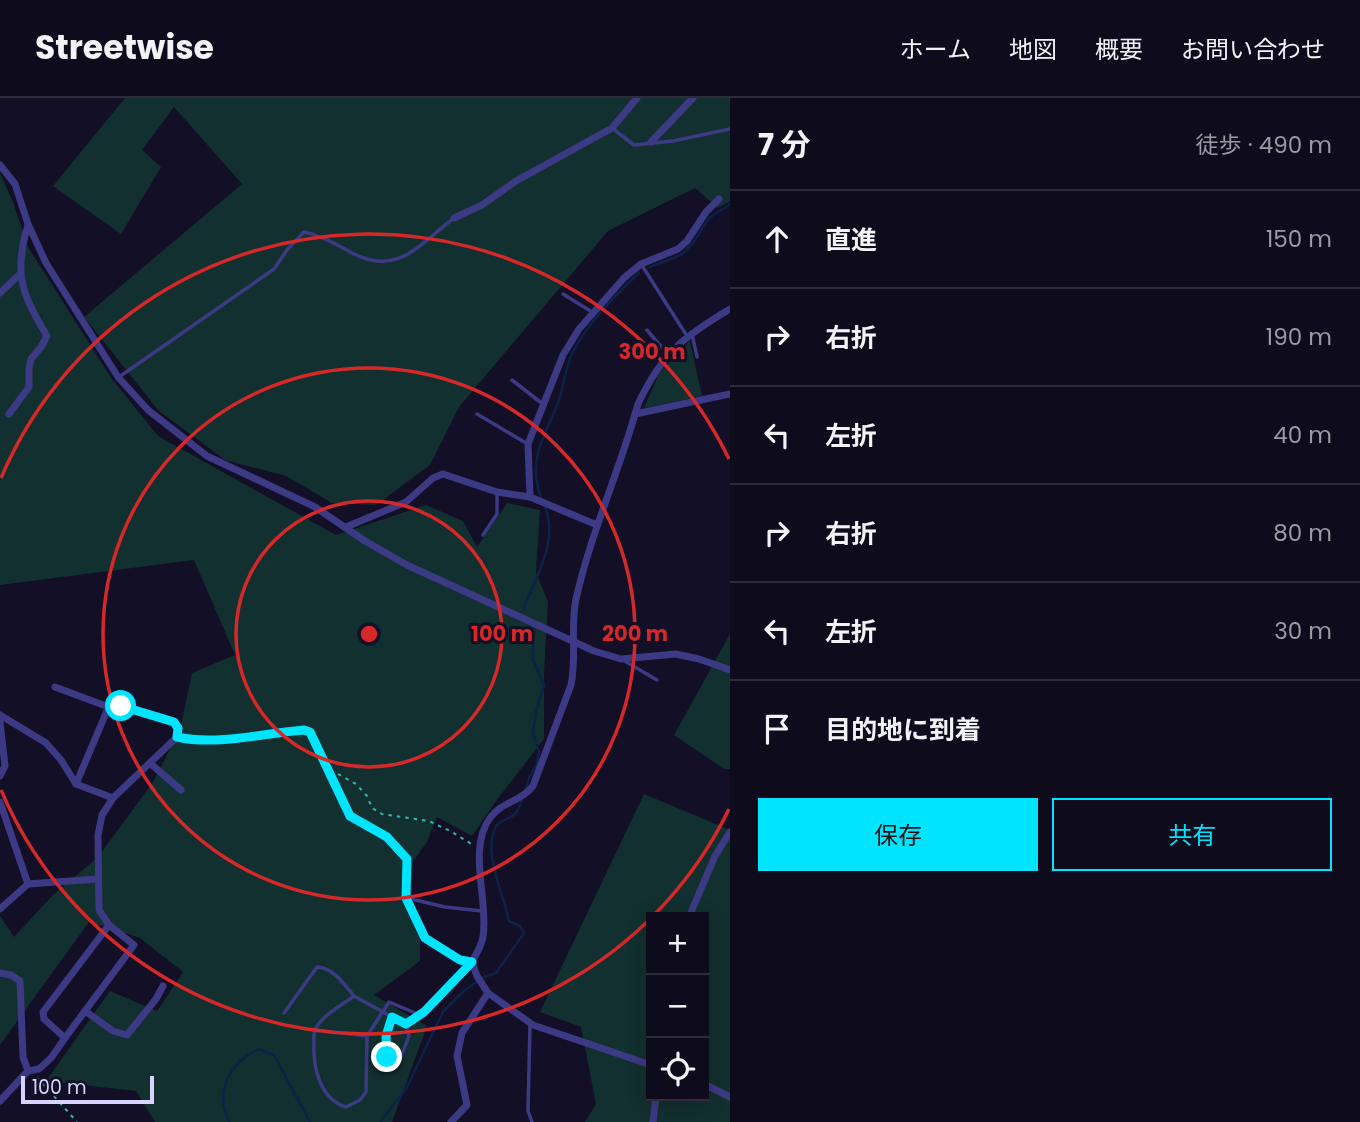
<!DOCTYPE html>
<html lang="ja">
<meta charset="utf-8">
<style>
:root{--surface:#0e0b1c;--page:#1c1929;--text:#f1f3f6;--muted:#9b9ba3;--line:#2e2b3b;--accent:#00e5ff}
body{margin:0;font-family:Poppins,"Noto Sans JP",sans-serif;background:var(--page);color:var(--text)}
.controls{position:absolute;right:21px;bottom:21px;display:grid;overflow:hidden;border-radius:0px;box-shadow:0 4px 18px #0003}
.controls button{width:63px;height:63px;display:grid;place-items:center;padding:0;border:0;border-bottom:2px solid var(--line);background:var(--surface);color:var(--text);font:35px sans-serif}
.scale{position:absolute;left:21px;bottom:18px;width:133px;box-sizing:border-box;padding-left:7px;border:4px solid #d9d4ff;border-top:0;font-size:19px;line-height:24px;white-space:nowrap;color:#d9d4ff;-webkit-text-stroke:5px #130f26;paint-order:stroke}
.stop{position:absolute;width:21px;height:21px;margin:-16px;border:5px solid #00e5ff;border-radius:50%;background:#fff}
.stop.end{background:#00e5ff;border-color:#fff;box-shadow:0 2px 7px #0008}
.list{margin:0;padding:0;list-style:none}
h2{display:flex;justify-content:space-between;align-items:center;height:91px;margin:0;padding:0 28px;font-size:30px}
h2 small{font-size:23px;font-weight:400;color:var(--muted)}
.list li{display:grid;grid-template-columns:46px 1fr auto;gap:21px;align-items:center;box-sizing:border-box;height:98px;padding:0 28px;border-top:2px solid var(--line)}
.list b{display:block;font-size:26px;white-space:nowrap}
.list em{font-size:23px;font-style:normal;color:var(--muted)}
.actions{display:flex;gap:14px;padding:21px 28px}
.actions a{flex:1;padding:16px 0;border:2px solid var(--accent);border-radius:0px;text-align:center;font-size:24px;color:var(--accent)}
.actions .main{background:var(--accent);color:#111}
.icon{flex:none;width:38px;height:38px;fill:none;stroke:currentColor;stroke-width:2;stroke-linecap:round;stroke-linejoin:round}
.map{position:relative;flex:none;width:730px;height:1024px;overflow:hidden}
header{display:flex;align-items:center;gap:42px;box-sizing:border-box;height:98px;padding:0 35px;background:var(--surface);border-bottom:2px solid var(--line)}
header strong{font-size:33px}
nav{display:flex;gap:38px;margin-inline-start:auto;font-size:24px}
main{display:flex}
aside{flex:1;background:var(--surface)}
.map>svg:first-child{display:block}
.green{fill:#12302f;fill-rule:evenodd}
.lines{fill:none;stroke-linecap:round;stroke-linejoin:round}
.stream{stroke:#0c2248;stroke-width:2.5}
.path{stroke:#2fb8b0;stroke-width:2;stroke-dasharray:3.5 5;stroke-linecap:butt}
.service{stroke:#3d3a85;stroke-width:3.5}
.minor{stroke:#3d3a85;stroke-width:7}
.route{stroke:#00e5ff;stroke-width:9}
.ring{fill:none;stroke:#d62828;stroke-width:3.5}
.centre{fill:#d62828;stroke:#130f26;stroke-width:3.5}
.ring-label{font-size:21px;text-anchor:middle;font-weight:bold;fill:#d62828;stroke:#130f26;stroke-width:6;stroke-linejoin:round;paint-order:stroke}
</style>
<header>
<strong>Streetwise</strong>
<nav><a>ホーム</a><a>地図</a><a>概要</a><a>お問い合わせ</a></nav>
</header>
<main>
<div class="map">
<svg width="730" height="1024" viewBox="0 0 730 1024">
<rect width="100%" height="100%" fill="#130f26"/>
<!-- green -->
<g class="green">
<polygon points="125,0 730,0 730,103 718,110 695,90 608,133 459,309 430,367 376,407 332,405 286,378 225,362 159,313 84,219 242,86 174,9 142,52 161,69 121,136 53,88"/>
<polygon points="0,75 13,104 28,149 112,281 158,338 336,437 426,407 463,423 477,449 507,405 540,412 536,474 548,504 544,575 544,641 499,699 472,738 437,719 427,744 412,765 404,800 420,831 420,863 374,897 427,928 392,1024 155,1024 136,993 46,983 110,893 157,913 183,874 140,840 89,824 0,947 0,818 14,839 53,797 98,759 153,684 180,632 192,575 235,557 194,462 0,487"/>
<polygon points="690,243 702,298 644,310 659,275"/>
<polygon points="730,536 730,671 724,671 674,637"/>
<path d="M644,696l86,36v292h-145l11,-18 -15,-77 -41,-15zM651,819h53v179h-53z"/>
</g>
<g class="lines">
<!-- stream -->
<g class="stream">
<polyline points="650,169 681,157 693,145 709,120 730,106"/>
<path d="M542,402c-16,-37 2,-63 16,-97 6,-16 7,-36 15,-51 16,-31 42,-56 66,-79"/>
<path d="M524,510c12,-32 35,-67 21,-101"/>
<polyline points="525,694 529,680 537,666 539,654 533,634 536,614 544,587 533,562 533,547 527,531"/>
<path d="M229,1024c-15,-30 1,-61 30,-73l15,6 36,67"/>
<path d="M380,1024l26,-33 37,-77 22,-22 19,-13 12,-4 28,-40 -4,-7 -11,-5c-5,-25 -28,-73 -12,-96 5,-5 14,-7 19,-12 3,-4 5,-11 7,-15"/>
</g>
<!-- path -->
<g class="path">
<polyline points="338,676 356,686 367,698 372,710 382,716 429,723 452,734 473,747"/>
<polyline points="37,979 77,1024"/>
</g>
<!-- service -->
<g class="service">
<polyline points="612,30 634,47 673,43 730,31"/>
<polyline points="641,166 687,238"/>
<polyline points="563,196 592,214"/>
<polyline points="647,232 668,257"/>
<polyline points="692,236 697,259"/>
<path d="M119,279l155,-108 13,-19 17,-18c19,4 33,13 50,22 44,22 66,-10 100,-36"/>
<polyline points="512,282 544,307"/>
<polyline points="477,316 526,345"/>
<polyline points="483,437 497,416 497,394"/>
<polyline points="623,562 657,582"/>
<polyline points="178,639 225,641 304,632 310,634 350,718 387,739 407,761 406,800 425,840 460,862 470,864"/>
<polyline points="407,800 445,809 482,813"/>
<path d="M284,915l33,-46c17,1 27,17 37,29"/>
<path d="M420,917l-31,-13 -22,34 -1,56 -6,8 -14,7c-26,-8 -33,-39 -32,-63 0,-6 -1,-11 2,-16 7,-13 26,-23 38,-32 17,9 34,19 52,28l18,-12 47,-48"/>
<polyline points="530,927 528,1013 532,1024"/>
<polyline points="314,932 367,938"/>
<polyline points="387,959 386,938 392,919"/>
<polyline points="401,959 409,938 406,926"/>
</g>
<!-- minor -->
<g class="minor">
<polyline points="651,44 693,0"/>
<polyline points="0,67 15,86 28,126 46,165 118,279 148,312 207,358 315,409 365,443 407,467 594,553 621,561 676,556 699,561 730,572"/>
<polyline points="454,120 482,107 516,83 612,30 637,0"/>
<polyline points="0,195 20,176"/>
<path d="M9,316l20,-27v-19l2,-9 10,-12 6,-11c-25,-42 -34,-62 -19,-111"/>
<polyline points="635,316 730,296"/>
<polyline points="530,399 528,346 563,257 579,231 624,180 641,166 678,151 687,143 706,114 719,101"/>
<polyline points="346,429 406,404 433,380 443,376 497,394 530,399 597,427"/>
<polyline points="55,589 106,608 121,608 174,624 178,630 177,639 113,700"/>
<polyline points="0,617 46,645 61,662 76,686 113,700 102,717 98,737 99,812 109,827 134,847 65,940"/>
<polyline points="0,624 5,668 0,678"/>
<polyline points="150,665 181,692"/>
<polyline points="76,686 109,608"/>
<polyline points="0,704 28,786"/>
<polyline points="0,811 28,786 98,781"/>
<polyline points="689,819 715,758 730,734"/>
<polyline points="0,875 11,877 20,883 23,959 28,973"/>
<polyline points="85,913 113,933 127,937 156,901 163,888"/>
<path d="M651,967l-118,-40 -45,-32 -11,-17 -5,-14c4,-8 10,-17 11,-25 6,-36 -16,-88 7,-119 11,-16 32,-17 43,-32l38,-101c6,-29 -1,-58 5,-86 15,-67 44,-129 62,-195 24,-51 45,-67 92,-95"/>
<polyline points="704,986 730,999"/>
<polyline points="0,1003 28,973 39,971 51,960 65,940 44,921 43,914 109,827"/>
<polyline points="451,1024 467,1007 457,958 462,935 488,895"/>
<polyline points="653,1024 656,998"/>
</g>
</g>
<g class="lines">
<!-- route -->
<path class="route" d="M121,608l53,16 4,6 -1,9c41,9 86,-4 127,-7l6,2 40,84 37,21 20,22 -1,39 19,40 35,22 12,2 -48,50 -18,12 -14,-7 -6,19 1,21"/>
</g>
<!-- distance rings -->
<g class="ring">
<circle cx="369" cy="536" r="133"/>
<circle cx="369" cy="536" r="266"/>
<path d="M729 711A400 400 0 0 1 1 692M1 380A400 400 0 0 1 729 361"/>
</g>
<circle cx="369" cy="536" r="10" class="centre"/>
<g class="ring-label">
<text x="652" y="261">300 m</text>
<text x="502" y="543">100 m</text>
<text x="635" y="543">200 m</text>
</g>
</svg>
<div class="controls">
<button>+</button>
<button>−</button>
<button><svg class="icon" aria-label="locate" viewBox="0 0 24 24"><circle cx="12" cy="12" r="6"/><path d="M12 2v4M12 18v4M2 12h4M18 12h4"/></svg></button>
</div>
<div class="scale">100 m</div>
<div class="stop" style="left:121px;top:608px"></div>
<div class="stop end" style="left:387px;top:959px"></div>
</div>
<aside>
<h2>7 分<small>徒歩 · 490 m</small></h2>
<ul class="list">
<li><svg class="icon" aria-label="ahead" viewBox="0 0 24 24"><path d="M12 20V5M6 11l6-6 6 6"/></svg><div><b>直進</b></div><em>150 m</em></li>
<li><svg class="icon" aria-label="right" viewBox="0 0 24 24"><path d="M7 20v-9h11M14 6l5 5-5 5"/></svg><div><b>右折</b></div><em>190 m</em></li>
<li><svg class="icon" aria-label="left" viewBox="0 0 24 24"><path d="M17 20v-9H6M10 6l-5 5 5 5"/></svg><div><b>左折</b></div><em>40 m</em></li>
<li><svg class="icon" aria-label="right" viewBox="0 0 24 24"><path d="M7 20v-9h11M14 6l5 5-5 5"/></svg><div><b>右折</b></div><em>80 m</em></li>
<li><svg class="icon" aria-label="left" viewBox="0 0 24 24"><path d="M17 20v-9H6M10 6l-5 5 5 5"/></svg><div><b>左折</b></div><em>30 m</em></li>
<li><svg class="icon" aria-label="arrive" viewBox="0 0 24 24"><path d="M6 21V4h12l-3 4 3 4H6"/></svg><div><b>目的地に到着</b></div></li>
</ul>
<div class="actions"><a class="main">保存</a><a>共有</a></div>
</aside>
</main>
